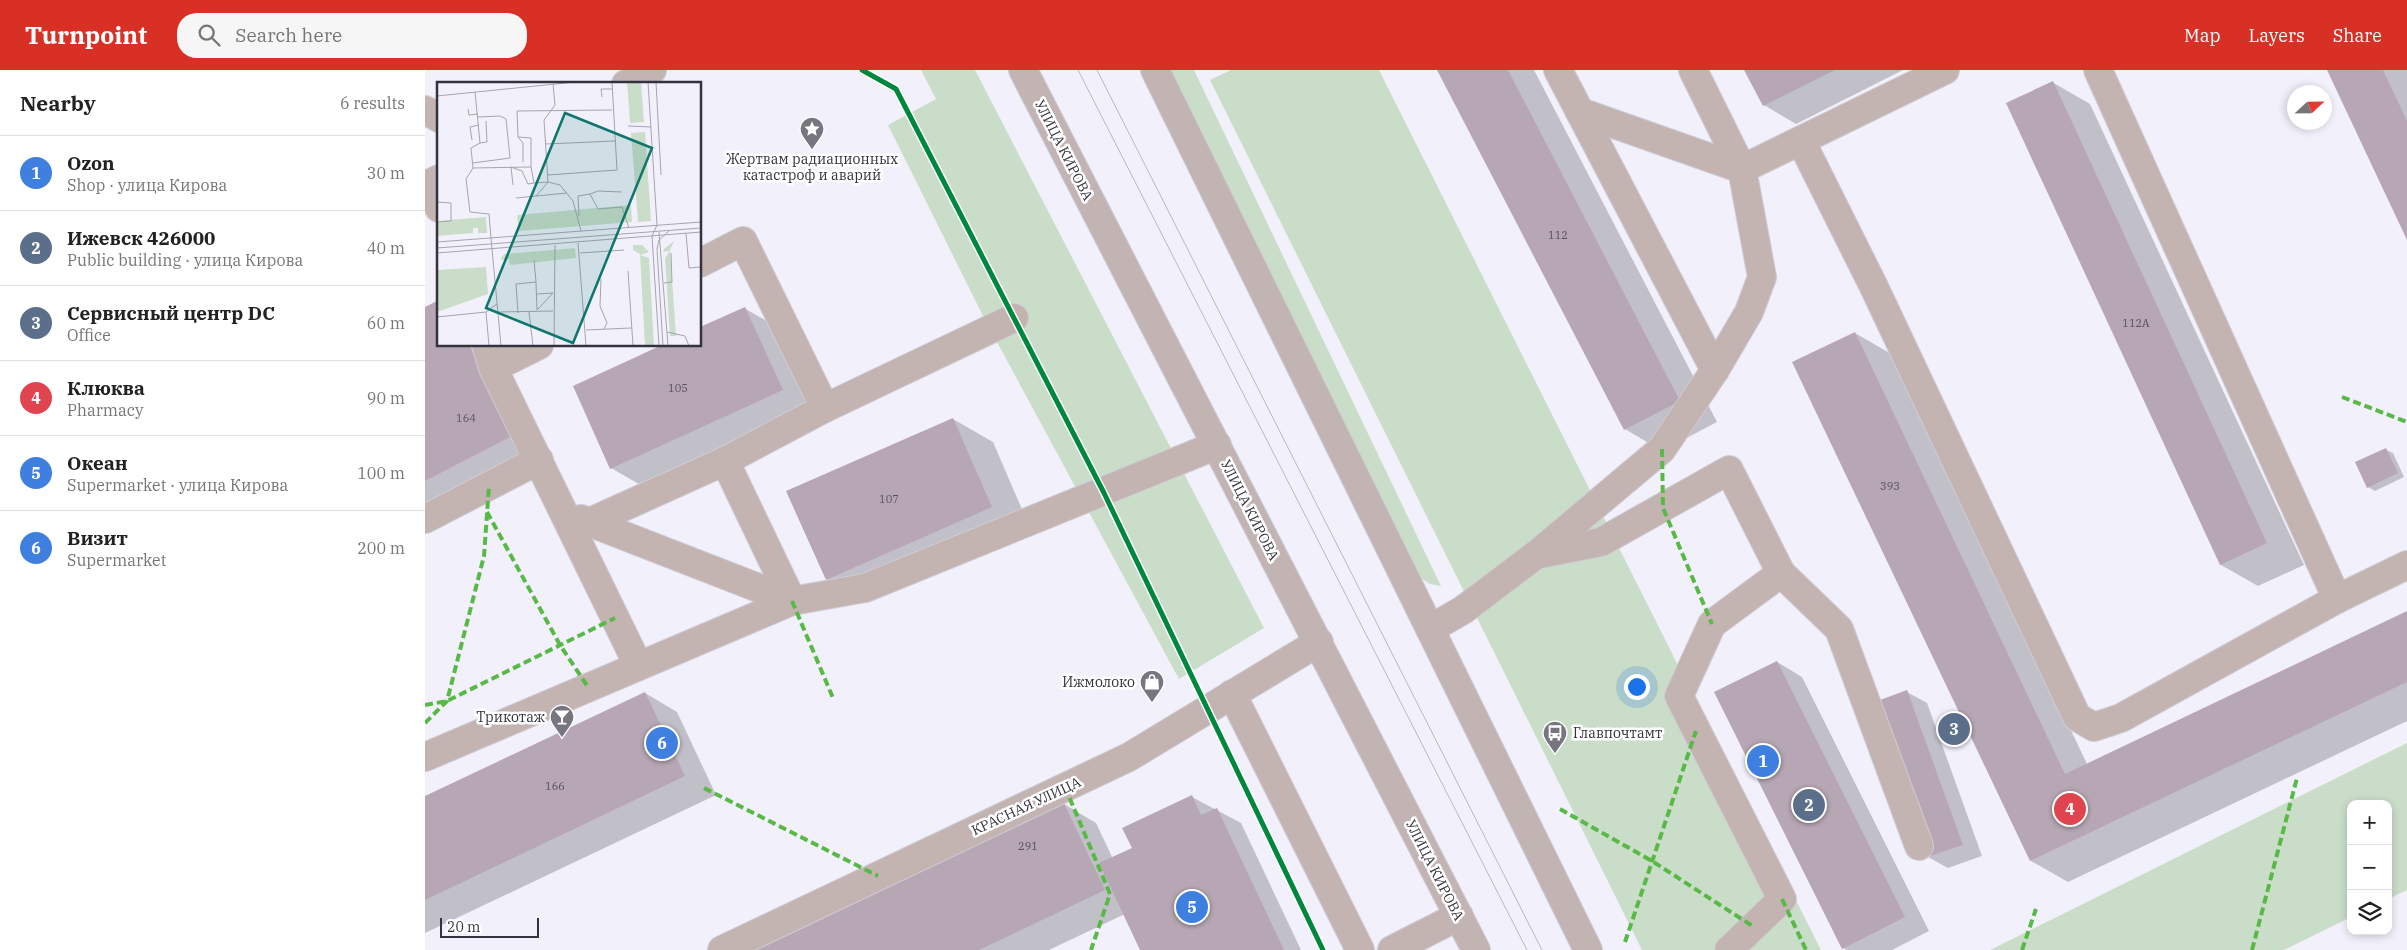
<!DOCTYPE html>
<meta charset="utf-8">
<style>
:root{--surface:#fff;--page:#f6f6f6;--text:#222;--muted:#767676;--line:#e0e0e0;--accent:#d93025}
body{margin:0;font-family:"IBM Plex Serif",serif;background:var(--page);color:var(--text)}
.controls{position:absolute;right:15px;bottom:15px;display:grid;overflow:hidden;border-radius:10px;box-shadow:0 2px 8px #0003}
.controls button{width:45px;height:45px;display:grid;place-items:center;padding:0;border:0;border-bottom:1px solid var(--line);background:var(--surface);color:var(--text);font:25px sans-serif}
.compass{position:absolute;left:1862px;top:15px;width:45px;height:45px;border-radius:50%;background:var(--surface);box-shadow:0 2px 8px #0003;rotate:68deg}
.scale{position:absolute;left:15px;bottom:12px;width:99px;box-sizing:border-box;padding-left:5px;border:2px solid #34323e;border-top:0;font-size:14px;line-height:18px;white-space:nowrap;color:#34323e;-webkit-text-stroke:4px #fff;paint-order:stroke}
.you{position:absolute;left:1211px;top:616px;width:18px;height:18px;margin:-12px;border:4px solid #fff;border-radius:50%;background:#1a73e8;box-shadow:0 0 0 8px #1a73e833}
.badge{display:grid;place-items:center;width:32px;height:32px;border-radius:50%;background:var(--accent);color:#fff;font-size:16px;font-weight:700}
.pin{position:absolute;translate:-50% -50%;border:2px solid #fff;box-shadow:0 1px 5px #0006}
.list{margin:0;padding:0;list-style:none}
h2{display:flex;justify-content:space-between;align-items:center;height:65px;margin:0;padding:0 20px;font-size:21px}
h2 small{font-size:16px;font-weight:400;color:var(--muted)}
.list li{display:grid;grid-template-columns:32px 1fr auto;gap:15px;align-items:center;box-sizing:border-box;height:75px;padding:0 20px;border-top:1px solid var(--line)}
.list b{display:block;font-size:19px;white-space:nowrap}
.list p{margin:0;font-size:16px;white-space:nowrap;color:var(--muted)}
.list em{font-size:16px;font-style:normal;color:var(--muted)}
.icon{flex:none;width:28px;height:28px;fill:none;stroke:currentColor;stroke-width:2;stroke-linecap:round;stroke-linejoin:round}
.map{position:relative;flex:none;width:1982px;height:880px;overflow:hidden}
header{display:flex;align-items:center;gap:30px;box-sizing:border-box;height:70px;padding:0 25px;background:var(--accent);color:#fff}
header strong{font-size:24px}
nav{display:flex;gap:28px;margin-inline-start:auto;font-size:18px}
.search{width:350px;height:45px;background:var(--page);display:flex;align-items:center;gap:12px;box-sizing:border-box;padding:0 18px;border-radius:20px;color:var(--muted);font-size:19px}
main{display:flex}
aside{flex:1;background:var(--surface)}
.map>svg:first-child{display:block}
.green{fill:#caddc9}
.shadow{fill:#0003}
.building{fill:#b7a7b4}
.lines{fill:none;stroke-linecap:round;stroke-linejoin:round}
.minor-casing{stroke:#cdccd4;stroke-width:30}
.major-casing{stroke:#cdccd4;stroke-width:30}
.minor{stroke:#c4b4b1;stroke-width:28}
.major{stroke:#c3b4b4;stroke-width:28}
.tram{stroke:#beb5b8;stroke-width:1}
.quiet{stroke:#58b947;stroke-width:4;stroke-dasharray:8 4;stroke-linecap:butt}
.cycleway-casing{stroke:#fff;stroke-width:8}
.cycleway{stroke:#00873e;stroke-width:5}
.labels{text-anchor:middle;stroke-width:5;stroke-linejoin:round;paint-order:stroke}
.number-label{font-size:11px;fill:#554f5c}
.street-label{font-size:14px;fill:#34323e;stroke:#fff}
.poi-label{font-size:14px;fill:#34323e;stroke:#fff;text-anchor:end}
.inset-road{fill:none;stroke:#a6a5af;stroke-width:1}
.view{fill:#0f766e;fill-opacity:0.15;stroke:#0f766e;stroke-width:2.5}
.inset-edge{fill:none;stroke:#34323e;stroke-width:2.5}
</style>
<header>
<strong>Turnpoint</strong>
<div class="search"><svg class="icon" aria-label="search" viewBox="0 0 24 24"><circle cx="10" cy="10" r="6"/><path d="M15 15l6 6"/></svg>Search here</div>
<nav><a>Map</a><a>Layers</a><a>Share</a></nav>
</header>
<main>
<aside>
<h2>Nearby<small>6 results</small></h2>
<ul class="list">
<li><span class="badge" style="background:#3f7fe0">1</span><div><b>Ozon</b><p>Shop · улица Кирова</p></div><em>30 m</em></li>
<li><span class="badge" style="background:#5c6f8a">2</span><div><b>Ижевск 426000</b><p>Public building · улица Кирова</p></div><em>40 m</em></li>
<li><span class="badge" style="background:#5c6f8a">3</span><div><b>Сервисный центр DC</b><p>Office</p></div><em>60 m</em></li>
<li><span class="badge" style="background:#e0444e">4</span><div><b>Клюква</b><p>Pharmacy</p></div><em>90 m</em></li>
<li><span class="badge" style="background:#3f7fe0">5</span><div><b>Океан</b><p>Supermarket · улица Кирова</p></div><em>100 m</em></li>
<li><span class="badge" style="background:#3f7fe0">6</span><div><b>Визит</b><p>Supermarket</p></div><em>200 m</em></li>
</ul>
</aside>
<div class="map">
<svg width="1982" height="880" viewBox="0 0 1982 880">
<rect width="100%" height="100%" fill="#f2f1fb"/>
<!-- green -->
<g class="green">
<polygon points="496,0 550,0 839,558 754,609 559,248 463,55 511,29"/>
<polygon points="746,0 769,0 1016,516 1005,514 983,500"/>
<polygon points="806,0 954,0 1396,880 1217,880 785,10"/>
<polygon points="1982,673 1982,820 1963,829 1963,734 1926,734 1926,847 1859,880 1565,880"/>
</g>
<!-- shadow -->
<g class="shadow">
<polygon points="1013,0 1109,0 1292,352 1237,381 1200,359"/>
<polygon points="1321,0 1478,0 1371,54 1339,35"/>
<polygon points="1904,0 1982,0 1982,167"/>
<polygon points="1627,12 1665,34 1879,495 1833,516 1796,495"/>
<polygon points="319,238 359,261 397,343 226,421 186,398 240,275 275,275 275,259"/>
<polygon points="0,239 14,275 61,275 96,325 127,386 0,451"/>
<polygon points="1430,263 1468,285 1662,694 1982,542 1982,651 1643,812 1606,791"/>
<polygon points="528,349 568,372 606,460 442,533 402,509"/>
<polygon points="1961,380 1968,383 1979,407 1950,421 1943,417"/>
<polygon points="1352,592 1377,607 1504,861 1467,880 1422,880 1418,878"/>
<polygon points="1482,622 1502,633 1557,786 1523,798 1503,787"/>
<polygon points="220,623 252,642 291,725 0,863 0,728"/>
<polygon points="767,727 816,753 876,880 717,880 700,844 624,880 332,880 639,734 671,753 688,789 708,779"/>
</g>
<!-- building -->
<g class="building">
<polygon points="1012,0 1083,0 1255,331 1199,360"/>
<polygon points="1319,0 1410,0 1338,36"/>
<polygon points="1902,0 1958,0 1982,51 1982,170"/>
<polygon points="1628,11 1842,473 1795,495 1581,33"/>
<polygon points="14,230 14,275 44,275 91,364 0,411 0,237"/>
<polygon points="320,237 358,320 185,399 148,316 237,275 275,275 275,257"/>
<polygon points="1430,262 1640,704 1982,541 1982,612 1605,791 1367,292"/>
<polygon points="528,348 567,437 401,510 361,421"/>
<polygon points="1961,378 1973,403 1942,418 1930,392"/>
<polygon points="1352,591 1480,847 1417,879 1289,622"/>
<polygon points="1482,620 1538,775 1502,787 1447,633"/>
<polygon points="220,622 260,706 0,830 0,726"/>
<polygon points="767,725 776,745 792,738 859,880 715,880 674,793 707,778 697,758"/>
<polygon points="639,733 680,820 554,880 329,880"/>
</g>
<g class="lines">
<defs>
<g id="minor">
<polyline points="1133,0 1290,300"/>
<polyline points="1268,0 1317,99"/>
<polyline points="1673,0 1912,529"/>
<polyline points="0,40 14,48"/>
<polyline points="1155,42 1317,99"/>
<polyline points="1376,71 1449,217 1652,647 1669,657 1696,648 1912,529 1982,495"/>
<polyline points="2,114 14,138"/>
<polyline points="61,275 68,298 213,595"/>
<polyline points="68,298 114,275"/>
<polyline points="400,338 589,248"/>
<polyline points="300,391 367,531"/>
<polyline points="0,449 114,390"/>
<polyline points="156,449 367,531"/>
<polyline points="165,452 300,391 400,338 318,171 275,193"/>
<polyline points="1115,484 1176,472 1304,400 1356,503 1287,554 1254,626 1357,829 1304,880"/>
<polyline points="1356,503 1414,559 1494,776"/>
<polyline points="1005,559 1038,540 1112,484 1237,379 1290,300 1324,242 1337,207 1317,99 1520,0"/>
<polyline points="807,624 935,880"/>
<polyline points="0,687 367,531 440,518 792,375"/>
<polyline points="297,880 704,687 894,572"/>
<polyline points="967,880 1034,846"/>
</g>
<g id="major">
<polyline points="598,0 1051,880"/>
<polyline points="730,0 1163,880"/>
<polyline points="201,14 227,0"/>
<polyline points="0,116 14,109"/>
</g>
</defs>
<!-- minor casing -->
<use href="#minor" class="minor-casing"/>
<!-- major casing -->
<use href="#major" class="major-casing"/>
<!-- minor -->
<use href="#minor" class="minor"/>
<!-- major -->
<use href="#major" class="major"/>
<!-- tram -->
<g class="tram">
<polyline points="653,0 1102,880"/>
<polyline points="672,0 1117,880"/>
</g>
<!-- quiet -->
<g class="quiet">
<polyline points="1917,327 1982,352"/>
<polyline points="1237,379 1238,438 1287,554"/>
<polyline points="62,442 135,575 163,617"/>
<polyline points="367,531 408,628"/>
<polyline points="0,635 22,631 190,548"/>
<polyline points="0,653 22,631 59,486 64,416"/>
<polyline points="640,717 685,824 666,880"/>
<polyline points="279,718 453,806"/>
<polyline points="1135,739 1227,791 1329,857"/>
<polyline points="1357,829 1381,880"/>
<polyline points="1200,872 1271,661"/>
<polyline points="1597,880 1611,839"/>
<polyline points="1827,880 1872,708"/>
</g>
<defs>
<polyline id="cycleway" points="437,0 471,19 679,423 898,880"/>
</defs>
<!-- cycleway casing -->
<use href="#cycleway" class="cycleway-casing"/>
<!-- cycleway -->
<use href="#cycleway" class="cycleway"/>
</g>
<!-- icons -->
<defs>
<symbol id="sight-pin" viewBox="-11 -11 22 30"><path d="M0 17L-7.5 6A9.5 9.5 0 1 1 7.5 6Z" fill="#767580" stroke="#fff"/><path d="M0-6L1.8-2.2L6-1.7L2.9 1.2L3.7 5.4L0 3.3L-3.7 5.4L-2.9 1.2L-6-1.7L-1.8-2.2Z" fill="#fff"/></symbol>
<symbol id="shop-pin" viewBox="-11 -11 22 30"><path d="M0 17L-7.5 6A9.5 9.5 0 1 1 7.5 6Z" fill="#767580" stroke="#fff"/><path d="M-5-2.5h2.3a2.7 3.5 0 0 1 5.4 0H5L5.5 6h-11ZM-1.5-2.5h3a1.5 2.3 0 0 0-3 0Z" fill="#fff"/></symbol>
<symbol id="bar-pin" viewBox="-11 -11 22 30"><path d="M0 17L-7.5 6A9.5 9.5 0 1 1 7.5 6Z" fill="#767580" stroke="#fff"/><path d="M-6-5H6L.8 .8V4.5H3.5V6h-7V4.5H-.8V.8Z" fill="#fff"/></symbol>
<symbol id="bus-pin" viewBox="-11 -11 22 30"><path d="M0 17L-7.5 6A9.5 9.5 0 1 1 7.5 6Z" fill="#767580" stroke="#fff"/><path d="M-5-6H5V4H4V6H2V4H-2V6H-4V4H-5ZM-3.5-4V0h7V-4ZM-3.5 1.2v1.5H-2V1.2ZM2 1.2v1.5H3.5V1.2Z" fill="#fff"/></symbol>
</defs>
<g fill-rule="evenodd">
<use href="#sight-pin" x="373" y="45" width="28" height="38"/>
<use href="#shop-pin" x="713" y="598" width="28" height="38"/>
<use href="#bar-pin" x="123" y="633" width="28" height="38"/>
<use href="#bus-pin" x="1116" y="649" width="28" height="38"/>
</g>
<g class="labels">
<!-- number labels -->
<g class="number-label">
<text x="1133" y="169">112</text>
<text x="1711" y="257">112А</text>
<text x="253" y="322">105</text>
<text x="41" y="352">164</text>
<text x="1465" y="420">393</text>
<text x="464" y="433">107</text>
<text x="130" y="720">166</text>
<text x="603" y="780">291</text>
</g>
<!-- street labels -->
<g class="street-label">
<text transform="translate(639 80) rotate(63)" y="5">УЛИЦА КИРОВА</text>
<text transform="translate(825 440) rotate(63)" y="5">УЛИЦА КИРОВА</text>
<text transform="translate(601 736) rotate(-25)" y="5">КРАСНАЯ УЛИЦА</text>
<text transform="translate(1010 800) rotate(63)" y="5">УЛИЦА КИРОВА</text>
</g>
<!-- poi labels -->
<g class="poi-label">
<text x="387" y="94" text-anchor="middle">Жертвам радиационных<tspan x="387" dy="16">катастроф и аварий</tspan></text>
<text x="710" y="617">Ижмолоко</text>
<text x="120" y="652">Трикотаж</text>
<text x="1148" y="668" text-anchor="start">Главпочтамт</text>
</g>
</g>
<!-- overview -->
<g transform="translate(12 12)">
<rect width="264" height="264" fill="#f2f1fb"/>
<path d="M190,0h14l3,40 -14,1zM208,50l6,89 -13,1 -7,-89zM194,123l1,17 -113,9 -2,-16zM49,135l1,16h-9v-5h-5v5l-36,3v-15zM237,159l-4,9 6,86h-6l-5,-78 5,-7 -7,1 1,-3zM196,163h9l7,7 -9,3 9,3 5,88h-9l-5,-92 -7,-4zM138,166l1,10 -66,7 -1,-6 -9,1 4,-6zM49,185l2,27 -51,18v-42z" fill="#caddc9"/>
<path class="inset-road" d="M211,0l9,143M219,0l5,93M116,2l2,21 -11,15 4,62 12,3 13,16 8,30M38,10l5,51 -9,5 2,20 -7,11 4,33 19,2 2,24M0,14l138,-14M165,15l-1,-8h11M31,27l1,6 9,-1M191,44l23,1M81,55l5,6v19M35,58l-2,-13 9,-2M43,61l7,-1 -1,-21M109,62l69,-3M36,81l37,-5 -4,-39 -6,-3 -22,1M74,85l11,4 6,13 6,-1M74,85l2,18M94,85v-29l-13,-1 -1,-26 95,-1M36,86l58,-1 3,16 14,-1M111,93l69,-5 -5,-88M153,112l8,-3 24,1M99,114l12,-14M79,116l51,-5M0,120l14,1v18l-14,1M142,134l-1,-20 12,-2 8,15 24,-2 7,21M220,143l-5,11 7,110M222,150l9,114M249,151l3,35 12,-1M54,156l10,108M0,160l264,-20M141,161l8,103M0,166l264,-20M0,171l264,-21M143,171l44,-3M97,178l2,22M191,189l5,75M164,197l-1,27 7,17 -3,6M227,201l8,-1 -1,-29M100,212l16,-1M100,228l16,-17M49,230l3,34M61,230l55,-1M92,230l4,34M81,231l-2,-29 20,-2 1,28M0,235l49,-5 11,-8M149,248l45,-2M230,250l18,4 4,10M5,264h16M117,264l1,-101M226,264l-6,-97 2,-9 10,-9"/>
<path class="view" d="M128,31l87,35 -79,195 -87,-35z"/>
<rect width="264" height="264" class="inset-edge"/>
</g>
</svg>
<div class="controls">
<button>+</button>
<button>−</button>
<button><svg class="icon" aria-label="layers" viewBox="0 0 24 24"><path d="M12 4l9 5-9 5-9-5zM3 14l9 5 9-5"/></svg></button>
</div>
<svg class="compass" viewBox="-18 -18 36 36"><path d="M0-13l5 13h-10z" fill="#e53935"/><path d="M0 13l5-13h-10z" fill="#767676"/></svg>
<div class="scale">20 m</div>
<div class="you"></div>
<div class="pin badge" style="left:1338px;top:691px;background:#3f7fe0">1</div>
<div class="pin badge" style="left:1384px;top:735px;background:#5c6f8a">2</div>
<div class="pin badge" style="left:1529px;top:659px;background:#5c6f8a">3</div>
<div class="pin badge" style="left:1645px;top:739px;background:#e0444e">4</div>
<div class="pin badge" style="left:767px;top:837px;background:#3f7fe0">5</div>
<div class="pin badge" style="left:237px;top:673px;background:#3f7fe0">6</div>
</div>
</main>
